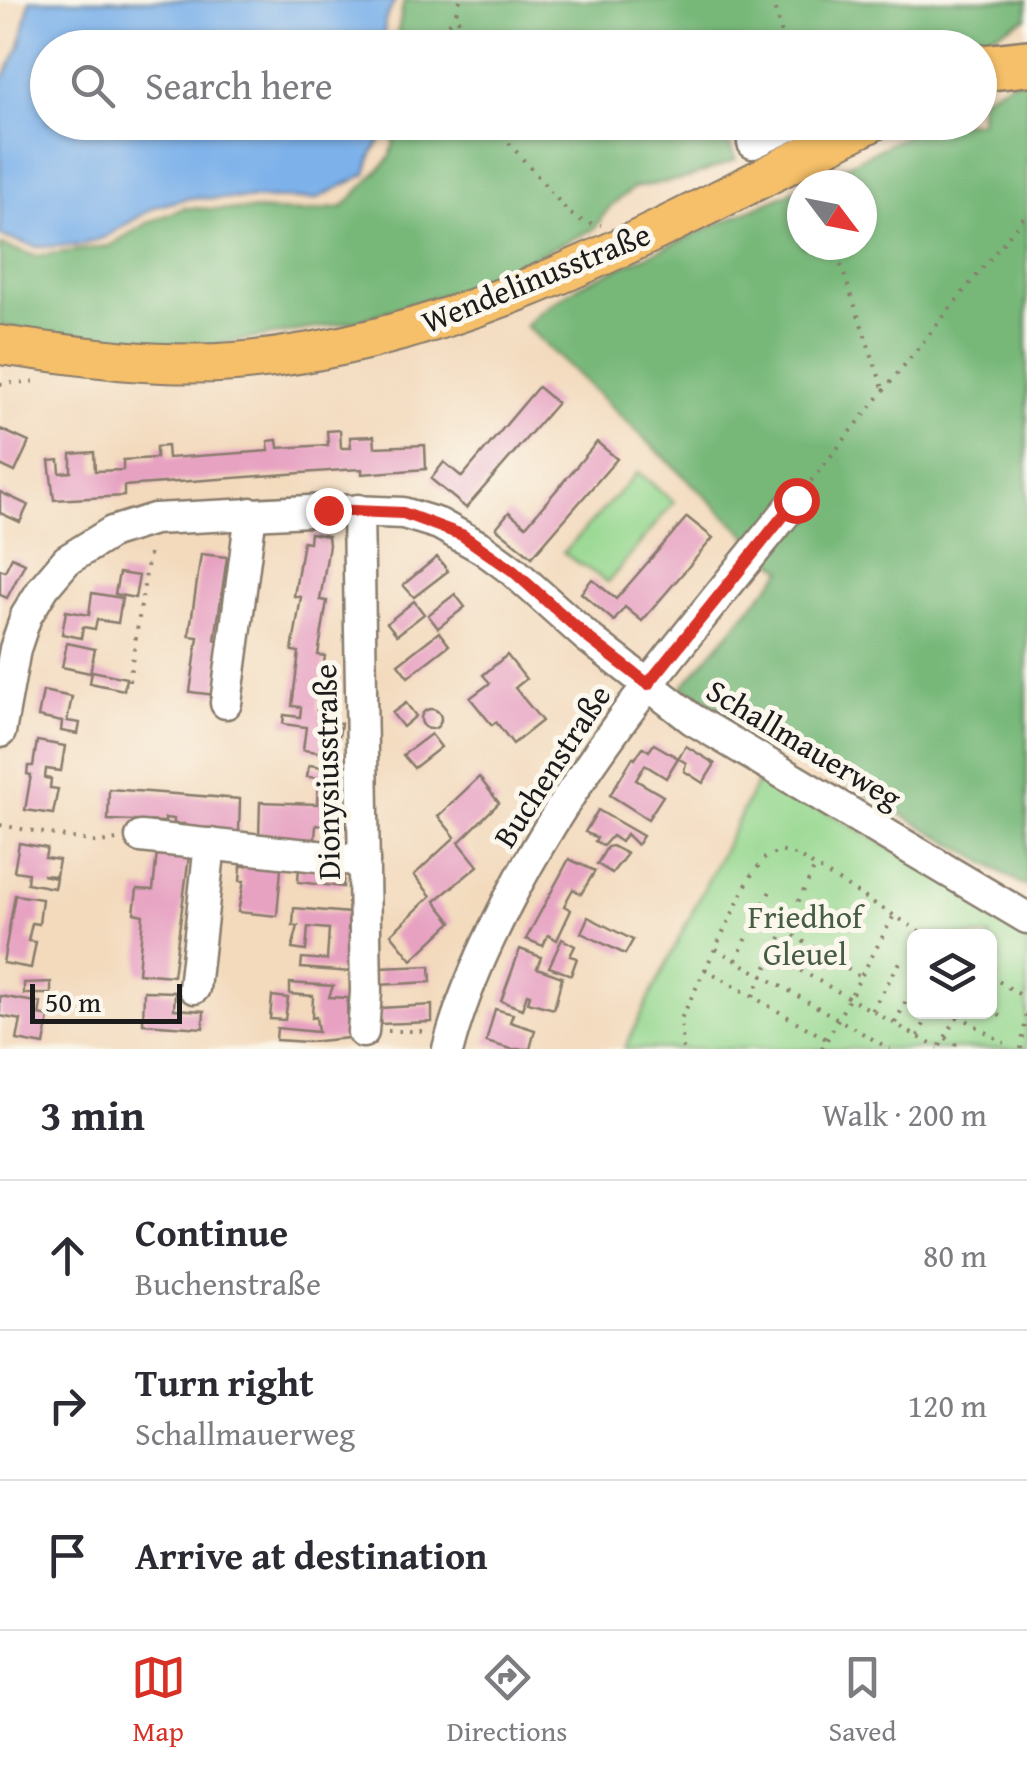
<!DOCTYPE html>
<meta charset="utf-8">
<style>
:root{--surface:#fff;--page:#f7f7f7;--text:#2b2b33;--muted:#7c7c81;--line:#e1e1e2;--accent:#d93025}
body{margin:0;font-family:"Gentium Book Plus",serif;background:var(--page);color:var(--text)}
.controls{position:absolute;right:30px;bottom:30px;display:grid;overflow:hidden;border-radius:15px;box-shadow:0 2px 8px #0004}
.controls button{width:90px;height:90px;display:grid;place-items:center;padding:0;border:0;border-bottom:2px solid var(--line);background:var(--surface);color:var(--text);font:50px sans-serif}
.compass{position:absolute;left:787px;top:170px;width:90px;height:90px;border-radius:50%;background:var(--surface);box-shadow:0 2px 8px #0004;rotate:122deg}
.scale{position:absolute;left:30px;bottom:25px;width:152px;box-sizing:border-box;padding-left:10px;border:5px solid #1c1c1c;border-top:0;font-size:28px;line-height:35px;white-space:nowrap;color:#1c1c1c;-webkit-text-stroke:8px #fbf7ec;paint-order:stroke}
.stop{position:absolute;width:30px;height:30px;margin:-22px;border:8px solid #d93025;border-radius:50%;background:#fff}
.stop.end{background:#d93025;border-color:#fff;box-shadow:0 2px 10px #0008}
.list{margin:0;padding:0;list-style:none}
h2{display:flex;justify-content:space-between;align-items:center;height:130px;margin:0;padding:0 40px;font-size:42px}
h2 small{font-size:32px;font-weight:400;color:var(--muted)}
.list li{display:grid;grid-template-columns:65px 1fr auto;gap:30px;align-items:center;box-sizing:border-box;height:150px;padding:0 40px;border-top:2px solid var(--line)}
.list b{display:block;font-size:38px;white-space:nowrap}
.list p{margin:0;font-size:32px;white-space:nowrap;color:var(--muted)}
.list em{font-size:32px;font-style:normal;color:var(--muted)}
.icon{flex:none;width:55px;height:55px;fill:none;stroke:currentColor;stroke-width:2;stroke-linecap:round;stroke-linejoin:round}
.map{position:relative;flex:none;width:1027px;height:1049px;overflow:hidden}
.search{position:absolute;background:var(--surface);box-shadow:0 2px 8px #0004;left:30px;right:30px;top:30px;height:110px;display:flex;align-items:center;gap:25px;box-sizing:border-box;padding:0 35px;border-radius:55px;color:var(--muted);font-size:38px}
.sheet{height:580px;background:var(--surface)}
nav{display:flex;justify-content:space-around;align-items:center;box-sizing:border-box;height:140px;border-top:2px solid var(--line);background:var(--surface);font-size:28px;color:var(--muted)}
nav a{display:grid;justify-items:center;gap:5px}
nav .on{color:var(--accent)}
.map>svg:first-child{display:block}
.green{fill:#94d78e;stroke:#587a55;stroke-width:2.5;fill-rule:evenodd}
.forest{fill:#77b879;stroke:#4a6a4a;stroke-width:2.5}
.water{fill:#7bb1ea;stroke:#4c6683;stroke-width:2.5}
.building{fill:#e7a2c2}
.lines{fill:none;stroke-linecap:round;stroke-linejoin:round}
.minor-casing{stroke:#887b6c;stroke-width:35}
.major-casing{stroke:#887b6c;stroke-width:42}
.highway-casing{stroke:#887b6c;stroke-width:50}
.path{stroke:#887b6c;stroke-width:4;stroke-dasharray:2.5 8;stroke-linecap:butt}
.minor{stroke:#fff;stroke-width:30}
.major{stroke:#f6c06b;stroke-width:38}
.highway{stroke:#f6c06b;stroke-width:45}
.route{stroke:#d93025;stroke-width:12}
.labels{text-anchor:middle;stroke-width:10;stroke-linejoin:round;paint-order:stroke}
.street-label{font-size:32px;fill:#1c1c1c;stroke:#fbf7ec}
.park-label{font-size:32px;fill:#465d44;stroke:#fbf7ec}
</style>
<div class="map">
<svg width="1027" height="1049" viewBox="0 0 1027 1049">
<rect width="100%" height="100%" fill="#fbf7ec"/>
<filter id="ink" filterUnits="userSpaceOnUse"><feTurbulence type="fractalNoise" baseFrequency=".01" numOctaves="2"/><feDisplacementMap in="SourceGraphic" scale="20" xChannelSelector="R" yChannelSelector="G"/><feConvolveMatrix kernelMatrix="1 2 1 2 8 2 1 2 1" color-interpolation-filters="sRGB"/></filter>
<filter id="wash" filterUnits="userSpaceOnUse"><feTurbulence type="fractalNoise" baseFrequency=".0048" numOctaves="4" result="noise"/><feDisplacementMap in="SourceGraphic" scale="40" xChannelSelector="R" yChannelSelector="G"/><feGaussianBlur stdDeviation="2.25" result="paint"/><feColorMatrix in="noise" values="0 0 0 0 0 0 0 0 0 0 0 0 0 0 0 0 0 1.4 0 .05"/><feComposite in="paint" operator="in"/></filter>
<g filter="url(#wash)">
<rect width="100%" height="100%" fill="#f3dabd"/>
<!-- green -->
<g class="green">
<polygon points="638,472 674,502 608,582 563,553"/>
<path d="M761,774l266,152v123h-403zM914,936h76v76h-76z"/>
</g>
<!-- forest -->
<g class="forest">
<polygon points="404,0 1027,0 1027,18 967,47 395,47"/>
<polygon points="1027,78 1027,887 682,687 783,570 526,326 540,312 580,285 802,187 802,245 862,245 862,185 807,185 931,123 980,122 980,98 1012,81"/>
<polygon points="396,123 742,123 724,132 736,160 688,178 633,188 608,209 594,229 463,289 352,322 214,345 156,347 54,336 0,325 0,245 36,256 109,246 149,222 184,208 305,212 343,207 390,158 397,131"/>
</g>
<!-- water -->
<polygon class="water" points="30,0 395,0 385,21 383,47 48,48 48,122 383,122 389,127 372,154 366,174 316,199 188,198 155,207 105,237 81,245 37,247 0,236 0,85 20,46"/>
<g id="blocks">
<!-- building -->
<g class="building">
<polygon points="538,387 557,403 466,508 431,479 444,462 462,477"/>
<polygon points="0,429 29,442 15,472 0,465"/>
<polygon points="340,430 341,448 351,448 350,437 374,436 375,447 425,445 426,469 362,474 362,469 343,470 124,486 124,496 54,500 49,461 59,460 60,473 71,472 71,454 94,452 95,471 123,470 123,460 156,458 156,447 167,446 168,458 269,451 268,441 277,440 278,448 328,445 327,431"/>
<polygon points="597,442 617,459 532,557 496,528 509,512 526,526"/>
<polygon points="0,492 28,505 20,522 0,513"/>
<polygon points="687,517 713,538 642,621 625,607 614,621 581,593 592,579 616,599"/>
<polygon points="310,533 328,536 329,545 320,600 327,601 318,655 325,656 317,710 324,711 323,721 341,723 337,750 326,749 325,753 303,750 306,727 283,724 284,715 300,717 301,707 292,706 299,652 292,651 301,597 294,596 303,541 309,542"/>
<polygon points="201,554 227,557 215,640 225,641 216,695 190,692 198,637 189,636"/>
<polygon points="12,557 25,563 7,598 0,595 0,569 5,571"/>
<polygon points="437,557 448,571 414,597 403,585"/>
<polygon points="119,573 139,576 135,598 115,594"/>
<polygon points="92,593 122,598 118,623 97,620 95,629 83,627 81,638 62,634 66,611 89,615"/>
<polygon points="455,594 465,607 438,628 428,615"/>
<polygon points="414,601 424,614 397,635 387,623"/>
<polygon points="439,632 449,645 408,677 398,664"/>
<polygon points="67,643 95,649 90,673 62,667"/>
<polygon points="507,655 526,679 515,688 542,721 513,744 496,722 492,725 470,698 490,683 483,675"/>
<polygon points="92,671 126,678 124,690 90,683"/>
<polygon points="43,691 72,697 67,721 80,723 78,734 61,731 62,722 38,717"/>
<polygon points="406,703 416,716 403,727 392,713"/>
<circle cx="431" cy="719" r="10"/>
<polygon points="431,734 441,747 414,768 403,755"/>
<polygon points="37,741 65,746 61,771 46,769 45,778 51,779 50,788 58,789 53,814 25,810 31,775 27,774 28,766 33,766"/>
<polygon points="654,744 678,758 666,778 645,765 636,780 663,796 648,819 610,795 633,757 635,759 643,747 649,751"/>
<polygon points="686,746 715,764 703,783 684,771 686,763 678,758"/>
<polygon points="309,765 330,768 328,780 336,781 335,808 348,808 349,827 316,825 315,839 259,837 260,802 317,804 318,778 307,777"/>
<polygon points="479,777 499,803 459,842 478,866 435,901 452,922 412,960 391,934 431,896 414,875 455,837 438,816"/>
<polygon points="109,789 240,799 239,833 184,829 184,824 174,824 174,819 165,818 165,822 108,820"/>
<polygon points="598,810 643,836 637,845 626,834 621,842 612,836 603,846 595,841 597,838 585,832"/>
<polygon points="19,843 47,848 45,858 59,860 56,876 42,875 56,878 54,888 27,883 28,873 14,871"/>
<polygon points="612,846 627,854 612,873 597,864 607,847"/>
<polygon points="157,852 189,856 173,976 138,973 143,915 134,913 137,889 153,890"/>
<polygon points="248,853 282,857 277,916 238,912 244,881 240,881 241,866 246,866"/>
<polygon points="569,859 595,871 581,894 573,889 568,898 564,906 571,910 557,940 548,935 543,946 526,939"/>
<polygon points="299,866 344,870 343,887 298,882"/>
<polygon points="15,895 42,899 39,924 32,923 28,941 36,942 31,968 3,963"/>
<polygon points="294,908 349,913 348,930 353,930 350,972 301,968 302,958 327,960 329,929 308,927 306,951 292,949 298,926 293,926"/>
<polygon points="588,917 633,940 625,954 581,933"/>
<polygon points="562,939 575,946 570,956 577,958 571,975 549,967"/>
<polygon points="520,949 541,957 537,968 562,977 554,1009 528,1002 530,995 527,994 522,1009 501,1001"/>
<polygon points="430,966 431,982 379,985 378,968"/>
<polygon points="51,982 51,994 24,994 24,983"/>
<polygon points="290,983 333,986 329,997 347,998 348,1038 308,1042 276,1040 277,1028 318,1032 316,1017 312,1018 313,996 290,994"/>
<polygon points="144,991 175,992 174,1009 204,1011 203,1028 143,1024"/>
<polygon points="0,996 41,1003 39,1015 49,1017 44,1045 17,1040 21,1020 0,1016"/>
<polygon points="272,996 288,998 285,1020 270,1019"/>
<polygon points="432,1005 432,1022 380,1024 380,1008"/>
<polygon points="495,1009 513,1014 510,1022 535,1030 530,1049 511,1049 486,1042"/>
</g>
</g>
</g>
<g filter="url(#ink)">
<use href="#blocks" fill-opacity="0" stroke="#887b6c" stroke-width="2.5"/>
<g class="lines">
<defs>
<g id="minor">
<polyline points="753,143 797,122"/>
<polyline points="358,510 366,992 363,1032"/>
<polyline points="226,703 251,513"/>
<polyline points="0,732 15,649 26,616 44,587 67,560 112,532 154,519 328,510 403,513 439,524 482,548 512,570 587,637 692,719 1027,918"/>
<polyline points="141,837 364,861"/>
<polyline points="194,988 210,844"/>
<path d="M448,1049c13,-51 36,-101 60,-148 76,-148 184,-272 288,-401"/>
</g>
<path id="major" d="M0,345c77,11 157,23 235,17 230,-19 435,-139 637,-240"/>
<polyline id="highway" points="982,68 1027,63"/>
</defs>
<!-- minor casing -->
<use href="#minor" class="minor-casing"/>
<!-- major casing -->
<use href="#major" class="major-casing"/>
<!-- highway casing -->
<use href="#highway" class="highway-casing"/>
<!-- path -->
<g class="path">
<polyline points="460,0 455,16 480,48"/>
<polyline points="772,0 786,48"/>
<polyline points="429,48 455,16"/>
<polyline points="509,122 509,143 569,213 584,222 601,225"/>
<polyline points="834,245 884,391"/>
<polyline points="0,384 40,381"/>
<polyline points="811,481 1027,213"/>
<polyline points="129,681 150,548"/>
<polyline points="0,825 100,843 117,840"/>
<polyline points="785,930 860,977"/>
<polyline points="716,949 890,1049"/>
<polyline points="773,955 938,1048"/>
<polyline points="736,960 771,889"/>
<polyline points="705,969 826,1039"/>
<polyline points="990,976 1027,999"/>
<polyline points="753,996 815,867"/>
<polyline points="990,1009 1006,1020"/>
<polyline points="872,1010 903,957"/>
<polyline points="958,1015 1004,1043"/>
<polyline points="895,1023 914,985"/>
<polyline points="388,1031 428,1031"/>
<polyline points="918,1036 930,1012"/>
<polyline points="946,1038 963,1049"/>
<polyline points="940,1046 960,1012"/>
<polyline points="683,1049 681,1019 750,877 765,858 780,851 798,856 927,936"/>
<polyline points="822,1049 893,917"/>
<polyline points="1021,1049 1027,1012"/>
</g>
<!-- minor -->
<use href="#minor" class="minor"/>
<!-- major -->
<use href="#major" class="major"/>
<!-- highway -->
<use href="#highway" class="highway"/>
</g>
</g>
<g class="lines" filter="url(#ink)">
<!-- route -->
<polyline class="route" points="328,510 403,513 462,535 512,570 587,637 648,684 796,500"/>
</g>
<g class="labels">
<!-- street labels -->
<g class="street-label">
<text transform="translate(536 278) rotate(-22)" y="11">Wendelinusstraße</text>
<text transform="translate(804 744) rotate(31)" y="11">Schallmauerweg</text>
<text transform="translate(552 766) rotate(-57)" y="11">Buchenstraße</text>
<text transform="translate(327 772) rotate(-91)" y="11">Dionysiusstraße</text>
</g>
<!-- park labels -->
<g class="park-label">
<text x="805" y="928">Friedhof<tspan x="805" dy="37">Gleuel</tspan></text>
</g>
</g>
</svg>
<div class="controls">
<button><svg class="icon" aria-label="layers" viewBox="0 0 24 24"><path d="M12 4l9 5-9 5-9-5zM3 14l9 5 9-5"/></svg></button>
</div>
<svg class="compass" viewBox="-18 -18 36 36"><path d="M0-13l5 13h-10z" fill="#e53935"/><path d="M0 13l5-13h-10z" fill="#7c7c81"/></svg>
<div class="scale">50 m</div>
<div class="stop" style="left:796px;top:500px"></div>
<div class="stop end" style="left:328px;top:510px"></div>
<div class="search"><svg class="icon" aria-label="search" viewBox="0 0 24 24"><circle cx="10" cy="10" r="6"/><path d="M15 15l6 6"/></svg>Search here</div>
</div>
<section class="sheet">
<h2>3 min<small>Walk · 200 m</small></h2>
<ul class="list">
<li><svg class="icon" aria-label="ahead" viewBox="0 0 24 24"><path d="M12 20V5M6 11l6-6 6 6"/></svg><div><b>Continue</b><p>Buchenstraße</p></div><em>80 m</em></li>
<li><svg class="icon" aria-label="right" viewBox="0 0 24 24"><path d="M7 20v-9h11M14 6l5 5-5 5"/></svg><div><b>Turn right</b><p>Schallmauerweg</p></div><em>120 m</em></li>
<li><svg class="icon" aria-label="arrive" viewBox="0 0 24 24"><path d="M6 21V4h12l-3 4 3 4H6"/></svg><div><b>Arrive at destination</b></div></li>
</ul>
</section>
<nav>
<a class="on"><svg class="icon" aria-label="map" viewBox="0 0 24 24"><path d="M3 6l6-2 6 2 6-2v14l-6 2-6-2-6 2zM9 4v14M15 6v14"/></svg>Map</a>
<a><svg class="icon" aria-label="directions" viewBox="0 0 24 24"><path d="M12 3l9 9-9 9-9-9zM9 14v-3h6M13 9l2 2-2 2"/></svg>Directions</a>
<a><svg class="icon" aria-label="saved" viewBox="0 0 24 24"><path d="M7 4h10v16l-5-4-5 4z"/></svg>Saved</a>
</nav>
